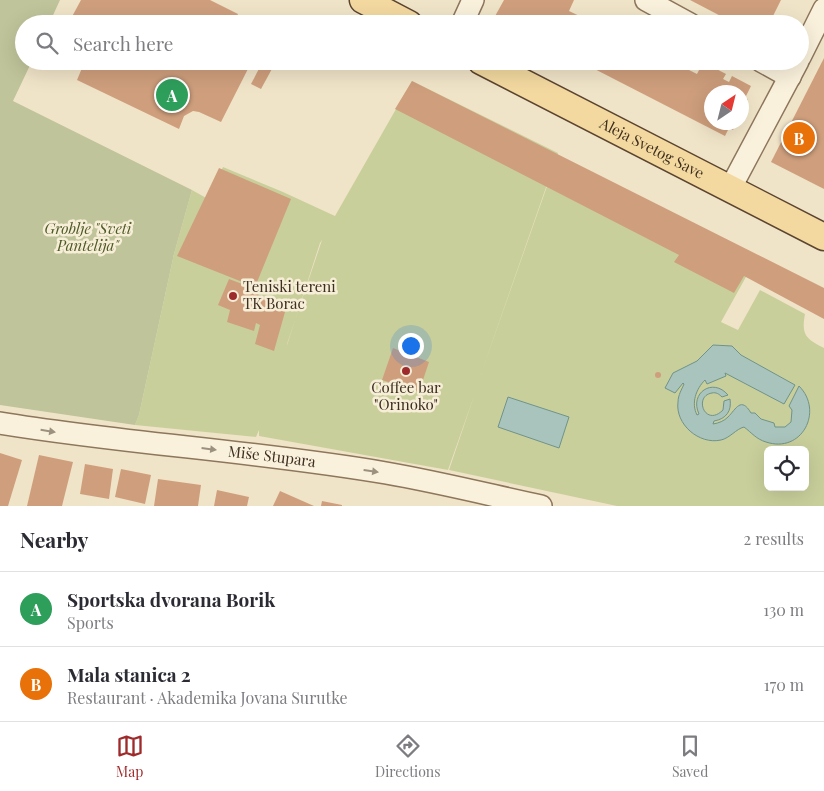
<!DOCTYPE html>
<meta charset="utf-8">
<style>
:root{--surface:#fff;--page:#f7f7f7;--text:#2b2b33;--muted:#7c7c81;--line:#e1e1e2;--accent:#9e2a2b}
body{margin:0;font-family:"Playfair Display",serif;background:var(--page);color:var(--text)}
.controls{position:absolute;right:15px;bottom:15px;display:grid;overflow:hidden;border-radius:8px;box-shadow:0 5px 20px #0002}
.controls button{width:45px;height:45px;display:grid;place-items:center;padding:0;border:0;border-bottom:1px solid var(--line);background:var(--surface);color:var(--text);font:25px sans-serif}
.compass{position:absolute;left:704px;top:85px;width:45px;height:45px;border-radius:50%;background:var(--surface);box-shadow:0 5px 20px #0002;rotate:35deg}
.you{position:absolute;left:410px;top:345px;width:18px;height:18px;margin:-12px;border:4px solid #fff;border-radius:50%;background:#1a73e8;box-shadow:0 0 0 8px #1a73e833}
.badge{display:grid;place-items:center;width:32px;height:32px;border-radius:50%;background:var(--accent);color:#fff;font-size:16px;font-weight:700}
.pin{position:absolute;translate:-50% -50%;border:2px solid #fff;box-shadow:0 1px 5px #0006}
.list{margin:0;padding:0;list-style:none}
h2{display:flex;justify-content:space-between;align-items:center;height:65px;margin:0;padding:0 20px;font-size:21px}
h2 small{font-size:16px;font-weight:400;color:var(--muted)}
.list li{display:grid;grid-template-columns:32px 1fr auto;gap:15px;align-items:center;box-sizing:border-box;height:75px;padding:0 20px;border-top:1px solid var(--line)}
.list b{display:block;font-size:19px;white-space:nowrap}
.list p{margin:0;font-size:16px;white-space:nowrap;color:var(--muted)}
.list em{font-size:16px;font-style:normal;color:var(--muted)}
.icon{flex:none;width:28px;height:28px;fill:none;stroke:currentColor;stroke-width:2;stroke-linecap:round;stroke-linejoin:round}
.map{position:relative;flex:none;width:824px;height:506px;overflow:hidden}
.search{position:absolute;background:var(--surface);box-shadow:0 5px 20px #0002;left:15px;right:15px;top:15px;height:55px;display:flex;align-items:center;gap:12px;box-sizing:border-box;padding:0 18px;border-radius:28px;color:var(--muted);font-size:19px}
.sheet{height:215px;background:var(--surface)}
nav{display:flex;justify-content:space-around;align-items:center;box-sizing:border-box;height:70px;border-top:1px solid var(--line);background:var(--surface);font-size:14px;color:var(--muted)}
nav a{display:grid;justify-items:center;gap:2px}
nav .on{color:var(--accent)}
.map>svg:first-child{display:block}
.green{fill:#c9cf9b;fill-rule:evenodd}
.cemetery{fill:#bfc49a}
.water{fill:#a9c4bc;stroke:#6f938a}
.building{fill:#cf9f7d}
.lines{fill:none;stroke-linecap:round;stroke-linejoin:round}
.minor-casing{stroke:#8d765c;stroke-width:24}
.major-casing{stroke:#5b4430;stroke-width:29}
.minor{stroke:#faf1dc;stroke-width:21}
.major{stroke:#f3d9a0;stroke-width:26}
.oneway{fill:#9c907e}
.poi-dot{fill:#9e2a2b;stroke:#f7eed8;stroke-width:2}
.labels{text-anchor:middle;stroke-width:5;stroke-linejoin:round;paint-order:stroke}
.street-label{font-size:15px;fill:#3d2e20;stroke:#f7eed8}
.park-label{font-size:15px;font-style:italic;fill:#4d5a26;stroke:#f7eed8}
.poi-label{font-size:15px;fill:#3d2e20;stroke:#f7eed8;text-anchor:start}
</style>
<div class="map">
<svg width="824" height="506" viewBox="0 0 824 506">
<rect width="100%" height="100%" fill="#f0e4c8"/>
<!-- green -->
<path class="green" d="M412,81l146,72 -77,221 77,-219 199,102 -36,65 17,8 22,-40 45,24c-4,21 1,25 19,34v158h-207l-168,-36 25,-74 -26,74 -189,-34v-6l-3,7 -121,-12 4,-10 35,-161 18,-64 16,9 15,-32 60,25 52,24zM322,240l-35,104v1l33,-102zM768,450h37v37h-37z"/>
<!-- cemetery -->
<polygon class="cemetery" points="0,0 60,0 49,24 24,24 24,61 32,61 13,101 192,190 174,254 139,415 135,425 0,405"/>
<!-- water -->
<g class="water">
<path d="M713,345l19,1 9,9 54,30 -11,19 -59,-31 1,3 -19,8 -2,-4c-9,9 -14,23 -8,35l2,-1c-10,-21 14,-37 29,-19l-6,2c-3,-3 -6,-5 -10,-4 -19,3 -7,35 11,17l1,-9 6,-2c2,12 -4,20 -16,22l-1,3c6,-1 11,-3 15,-7 8,-8 13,-21 23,-4h4l6,6 13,4 1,4h10l6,-5 1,-12 -3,-4 10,-20c25,25 3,68 -33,56 -10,-3 -14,-9 -22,-15 -8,2 -14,11 -23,13 -22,5 -46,-16 -43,-38 0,-7 4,-13 6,-18l-1,-1 -8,10 -10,-5 8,-15 24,-12z"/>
<polygon points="508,397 569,417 559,448 498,427"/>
</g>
<!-- building -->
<g class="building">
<polygon points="81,0 210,0 238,14 233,24 68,24"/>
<polygon points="504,0 574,0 569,11 592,22 594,16 609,24 505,24 494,18"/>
<polygon points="690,0 781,0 769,24 736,24"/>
<polygon points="614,17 629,24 611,24"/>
<polygon points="824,58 824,189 771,162"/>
<polygon points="85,61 252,61 221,122 199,112 193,111 184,116 179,129 77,80"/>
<polygon points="263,61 273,67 261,89 251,84"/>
<polygon points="579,61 671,61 697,74 703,62 726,74 723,79 729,82 732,76 751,86 745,98 748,99 742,113 742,92 712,92 712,122 737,122 733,130 729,128 725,136"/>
<polygon points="412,81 824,288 824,319 744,276 734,293 674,262 679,255 395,109"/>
<polygon points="219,168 291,199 255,287 177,256"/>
<polygon points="229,279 245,285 244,289 281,304 285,312 274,351 255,344 260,325 256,323 254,331 227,322 230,310 218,305"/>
<polygon points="393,348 429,362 419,392 382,380"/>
<circle cx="658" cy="375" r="3"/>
<polygon points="0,453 22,460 8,506 0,506"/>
<polygon points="39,455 73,462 62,506 27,506"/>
<polygon points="85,464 113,469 109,499 80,494"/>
<polygon points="121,469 151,475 145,504 115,497"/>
<polygon points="158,479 201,485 198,506 154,506"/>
<polygon points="217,490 249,497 247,506 214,506"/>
<polygon points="280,491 314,506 273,506"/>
<polygon points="322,501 342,505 342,506 321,506"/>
</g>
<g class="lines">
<defs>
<g id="minor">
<polyline points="646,0 690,24"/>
<polyline points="462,24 473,0"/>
<polyline points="800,57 824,9"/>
<polyline points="761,61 790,77"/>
<polyline points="730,189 798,61"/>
<path id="s1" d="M0,423c128,21 258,28 386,50 52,9 104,22 155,33"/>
</g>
<g id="major">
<polyline points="363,0 409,24"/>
<path id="s2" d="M481,61l343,176"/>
</g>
</defs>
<!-- minor casing -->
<use href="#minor" class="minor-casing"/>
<!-- major casing -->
<use href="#major" class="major-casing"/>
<!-- minor -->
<use href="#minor" class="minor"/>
<!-- major -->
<use href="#major" class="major"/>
</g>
<!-- one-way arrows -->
<defs><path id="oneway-solid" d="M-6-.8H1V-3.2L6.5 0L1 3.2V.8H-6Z" transform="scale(1.25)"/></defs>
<g class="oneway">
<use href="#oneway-solid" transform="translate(48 431) rotate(9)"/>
<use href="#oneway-solid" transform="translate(209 449) rotate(7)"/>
<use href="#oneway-solid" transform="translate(371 471) rotate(8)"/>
</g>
<!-- markers -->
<g class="poi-dot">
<circle cx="233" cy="296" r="5"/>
<circle cx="406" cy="371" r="5"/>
</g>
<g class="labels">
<!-- street labels -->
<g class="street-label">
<text dy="5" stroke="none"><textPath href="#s2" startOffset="192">Aleja Svetog Save</textPath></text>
<text dy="5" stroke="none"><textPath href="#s1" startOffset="274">Miše Stupara</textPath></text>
</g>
<!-- park labels -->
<g class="park-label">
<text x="88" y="234">Groblje "Sveti<tspan x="88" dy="17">Pantelija"</tspan></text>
</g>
<!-- poi labels -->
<g class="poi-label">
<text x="243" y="292">Teniski tereni<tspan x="243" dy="17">TK Borac</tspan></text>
<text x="406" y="393" text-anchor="middle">Coffee bar<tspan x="406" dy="17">"Orinoko"</tspan></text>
</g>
</g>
</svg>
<div class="controls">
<button><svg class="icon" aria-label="locate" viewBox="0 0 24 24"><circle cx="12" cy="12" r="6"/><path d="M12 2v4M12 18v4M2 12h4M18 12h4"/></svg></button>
</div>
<svg class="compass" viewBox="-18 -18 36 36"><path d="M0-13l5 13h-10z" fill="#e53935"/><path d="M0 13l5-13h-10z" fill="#7c7c81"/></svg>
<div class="you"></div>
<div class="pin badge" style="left:172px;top:95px;background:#2e9e5b">A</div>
<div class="pin badge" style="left:799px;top:138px;background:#e8710a">B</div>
<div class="search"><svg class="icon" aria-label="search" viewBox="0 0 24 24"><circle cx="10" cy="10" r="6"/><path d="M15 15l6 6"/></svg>Search here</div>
</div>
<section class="sheet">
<h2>Nearby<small>2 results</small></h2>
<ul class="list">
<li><span class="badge" style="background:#2e9e5b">A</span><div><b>Sportska dvorana Borik</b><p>Sports</p></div><em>130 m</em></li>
<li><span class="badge" style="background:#e8710a">B</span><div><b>Mala stanica 2</b><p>Restaurant · Akademika Jovana Surutke</p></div><em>170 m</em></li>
</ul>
</section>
<nav>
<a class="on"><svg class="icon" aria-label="map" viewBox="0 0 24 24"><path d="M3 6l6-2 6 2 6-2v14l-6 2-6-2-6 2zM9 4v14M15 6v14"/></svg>Map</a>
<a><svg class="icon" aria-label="directions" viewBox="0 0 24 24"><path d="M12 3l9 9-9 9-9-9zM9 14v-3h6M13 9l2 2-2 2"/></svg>Directions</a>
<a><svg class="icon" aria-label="saved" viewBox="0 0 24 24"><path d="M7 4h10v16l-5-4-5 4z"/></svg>Saved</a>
</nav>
